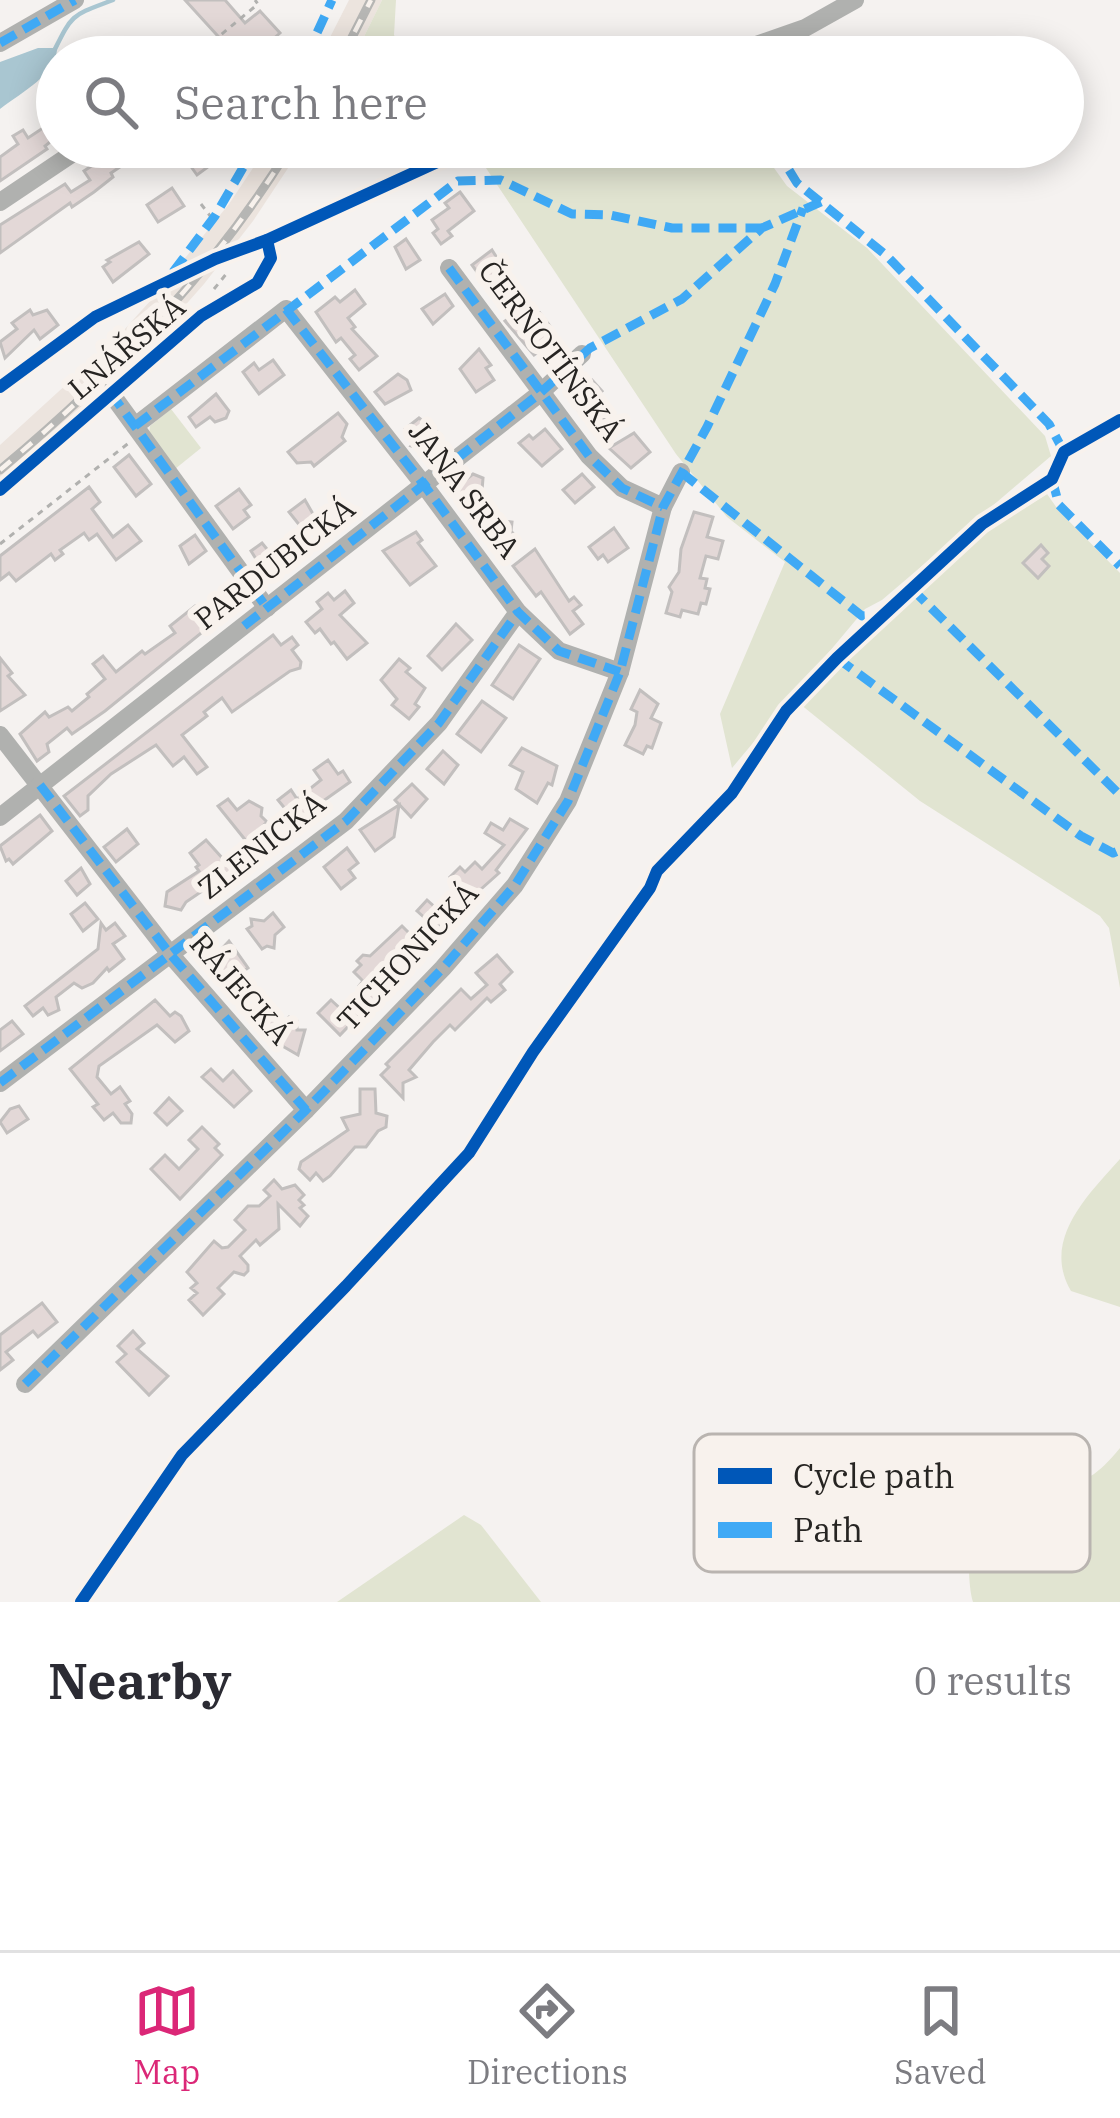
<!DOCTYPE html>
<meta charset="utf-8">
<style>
:root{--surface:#fff;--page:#f2f2f3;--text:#2b2b33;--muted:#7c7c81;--line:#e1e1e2;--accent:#db2777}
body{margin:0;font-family:"IBM Plex Serif",serif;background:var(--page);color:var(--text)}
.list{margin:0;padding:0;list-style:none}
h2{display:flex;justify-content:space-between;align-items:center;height:156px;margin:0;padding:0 48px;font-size:51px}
h2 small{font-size:39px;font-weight:400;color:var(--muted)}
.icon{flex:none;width:66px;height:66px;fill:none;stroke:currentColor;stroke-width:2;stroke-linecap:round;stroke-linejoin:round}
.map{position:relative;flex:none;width:1120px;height:1602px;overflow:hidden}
.search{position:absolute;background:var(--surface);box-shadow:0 6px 30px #0003;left:36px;right:36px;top:36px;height:132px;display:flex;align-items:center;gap:30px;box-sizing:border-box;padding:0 42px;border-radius:66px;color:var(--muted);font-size:45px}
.sheet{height:348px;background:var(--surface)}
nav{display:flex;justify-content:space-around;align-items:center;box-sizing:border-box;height:168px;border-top:3px solid var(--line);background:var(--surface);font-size:33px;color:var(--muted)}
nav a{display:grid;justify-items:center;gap:6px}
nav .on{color:var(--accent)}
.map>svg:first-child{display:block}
.built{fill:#ece4de}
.green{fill:#e1e4d1}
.water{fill:#a9c6d1}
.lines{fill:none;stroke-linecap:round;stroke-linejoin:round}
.stream{stroke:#a9c6d1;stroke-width:4.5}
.building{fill:#e3d8d7;stroke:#c2bfbe;stroke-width:3}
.path{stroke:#b1b1af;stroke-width:3;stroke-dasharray:6 6;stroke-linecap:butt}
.minor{stroke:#b0b1af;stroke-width:18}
.rail-casing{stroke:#b6b6b4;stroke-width:9}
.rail{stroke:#f8f2ed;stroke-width:4.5;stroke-dasharray:14;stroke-linecap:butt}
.quiet{stroke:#3fa9f5;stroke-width:9;stroke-dasharray:18 9;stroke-linecap:butt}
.cycleway-casing{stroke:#f8f2ed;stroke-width:20}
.cycleway{stroke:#0057b8;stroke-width:12}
.labels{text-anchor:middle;stroke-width:12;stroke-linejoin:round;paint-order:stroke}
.street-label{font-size:30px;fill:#262422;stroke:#f8f2ed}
.key{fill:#f8f2ed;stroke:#b9b4b0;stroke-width:3}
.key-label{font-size:33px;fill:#262422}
</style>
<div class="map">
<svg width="1120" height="1602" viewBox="0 0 1120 1602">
<rect width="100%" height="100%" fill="#f5f2f0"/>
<!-- built -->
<g class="built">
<polygon points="349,0 382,0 354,57 320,57"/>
<polygon points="267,147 302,147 253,221 204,284 136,361 0,485 0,445 115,340 151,300 229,204"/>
</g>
<!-- green -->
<g class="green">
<polygon points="382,0 396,0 394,35 408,57 354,57"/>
<polygon points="492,147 759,147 787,186 867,248 1045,436 1051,456 882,600 865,609 732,768 720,714 785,562 727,517 676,454 484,165"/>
<polygon points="171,409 201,448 175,469 149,435 150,426"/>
<polygon points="1047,494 1059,511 1120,573 1120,988 1109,928 1100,916 920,801 800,704 986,532"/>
<path d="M1120,1159v148l-49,-16c-30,-51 17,-96 49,-132z"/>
<path d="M1120,1448v154h-147c-8,-25 -6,-109 22,-123 8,-4 20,-1 28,0 50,8 63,10 97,-31z"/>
<polygon points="464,1515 481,1525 541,1602 337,1602"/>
</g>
<!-- water -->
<path class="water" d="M38,48h19c0,26 -35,44 -57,61v-47z"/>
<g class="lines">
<!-- stream -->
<path class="stream" d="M54,51c19,-38 17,-35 59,-51"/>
</g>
<!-- building -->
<g class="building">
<polygon points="185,0 225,0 245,23 260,11 280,33 253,57 237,57"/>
<polygon points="57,108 57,141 55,138 45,146 47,149 0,181 0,157 18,144 13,136 23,130 28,138 46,126 42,118"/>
<polygon points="120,147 134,147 139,154 111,173 113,177 94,192 72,207 70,203 0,253 0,225 65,184 71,192 90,180 84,171"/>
<polygon points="177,147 205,147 216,161 197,175"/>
<polygon points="172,188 184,206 158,222 147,205"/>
<polygon points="460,192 474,211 448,231 452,236 441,244 433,233 438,229 432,220 449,208 445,203"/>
<polygon points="406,239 420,260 406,269 395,247"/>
<polygon points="139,242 149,254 113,282 103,267 110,262 107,260"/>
<polygon points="492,250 516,288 498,301 472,265"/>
<polygon points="355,290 365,304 348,318 355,327 352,329 377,356 359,370 350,359 355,355 341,338 336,342 316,312 335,297 340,302"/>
<polygon points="445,294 453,306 433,324 422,309"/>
<polygon points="525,307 533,318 540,313 550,326 543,332 551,343 534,355 505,321"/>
<polygon points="30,310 33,315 47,310 58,325 40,339 34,330 5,358 0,342 17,329 12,323"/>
<polygon points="479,349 491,365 486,368 494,380 476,392 460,369"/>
<polygon points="273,360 284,375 259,394 243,372 254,363 259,370"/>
<polygon points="398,374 407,380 411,390 385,404 375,392"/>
<polygon points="592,380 602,391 589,401 606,421 595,431 569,399"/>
<polygon points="216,394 229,411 226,418 215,422 210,417 196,427 189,417"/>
<polygon points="338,413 347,424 342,437 345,441 314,466 311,462 297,463 288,452"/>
<polygon points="419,418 440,434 425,450 411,446 415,441 405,429"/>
<polygon points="545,429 562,449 542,466 519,443 529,435 533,439"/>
<polygon points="634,433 650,452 631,468 609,448"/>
<polygon points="129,455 151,484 136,496 114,467"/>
<polygon points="473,474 483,478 482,491 487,501 503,521 512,522 511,531 516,537 500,549 469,501 464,505 453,490"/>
<polygon points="582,474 594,487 575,503 563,490"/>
<polygon points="89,487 100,502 92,509 113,537 128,525 141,541 116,560 97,534 89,540 84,533 60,550 63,554 55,560 51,554 16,581 9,573 0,580 0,556"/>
<polygon points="239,489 251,505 244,510 249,517 233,529 216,506"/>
<polygon points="305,500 317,521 305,532 289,512"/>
<polygon points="694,512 713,517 707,537 723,541 718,559 706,556 700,578 707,579 705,588 710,589 706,604 701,603 698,614 682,610 680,617 666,613 672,592 669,587 679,572 681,549"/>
<polygon points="614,528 628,548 608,562 603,555 598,559 589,547"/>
<polygon points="416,532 422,540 418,543 436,566 410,585 383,551"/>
<polygon points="195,535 206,551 189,564 180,546"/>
<polygon points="262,543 279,564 265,573 251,551"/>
<polygon points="1041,545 1048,553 1042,559 1049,566 1038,578 1023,563"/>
<polygon points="535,549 569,601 574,597 581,605 573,611 583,624 570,634 541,592 536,596 513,566"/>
<polygon points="345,591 354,603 340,615 367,643 347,659 334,642 331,644 320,629 315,633 306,622 322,609 317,602 328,593 334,600"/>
<polygon points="195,606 202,615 214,606 221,617 105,711 72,734 67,728 47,744 49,752 37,761 20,734 45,712 49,717 68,707 72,711 89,697 87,694 105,679 93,664 103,656 116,672 142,651 145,654 175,633 170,626"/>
<polygon points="456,624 472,640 442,670 428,656"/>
<polygon points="273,635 281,645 292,637 298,645 292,650 301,662 300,668 290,671 232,712 222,698 204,712 207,716 182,735 207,767 197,774 184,757 173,766 156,745 111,774 88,796 88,810 80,816 64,796"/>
<polygon points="519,645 540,659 513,699 492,685"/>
<polygon points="0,658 12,673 8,676 25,695 0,711"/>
<polygon points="399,659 410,668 406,672 425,688 415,704 419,707 409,719 392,705 397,699 381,680"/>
<polygon points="640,690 658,704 651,718 661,723 652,748 647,746 643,754 625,745 635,725 637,712 631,709"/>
<polygon points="482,701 506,718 481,752 457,734"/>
<polygon points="522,748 557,766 552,785 548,783 537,803 516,789 523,772 510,765"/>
<polygon points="443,751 458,765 444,784 427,769"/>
<polygon points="328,760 338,774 343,771 350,782 295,821 278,800 291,790 297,799 321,780 314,770"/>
<polygon points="412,784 427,799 411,817 395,800"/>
<polygon points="228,799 237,810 249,801 262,808 261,816 267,822 258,830 267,842 255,852 218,806"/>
<polygon points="399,805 394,837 375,851 360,830"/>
<polygon points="40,815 52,831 13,864 9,859 6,861 0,846"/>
<polygon points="510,819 527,829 496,870 499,873 471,898 450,877 460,867 465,872 475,862 482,869 504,845 485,833 491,823 503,830"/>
<polygon points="127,829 138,844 116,862 104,847"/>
<polygon points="206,840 233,870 186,902 181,910 165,906 167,892 199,871 196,867 199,865 190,853"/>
<polygon points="347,848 358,863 349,870 355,878 341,889 324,867"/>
<polygon points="81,868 90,884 77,895 66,881"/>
<polygon points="444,899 455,910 437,929 417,911 427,900 436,908"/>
<polygon points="85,903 98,919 83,931 71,914"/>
<polygon points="273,913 284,927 275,935 274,948 267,946 262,949 247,929 252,926 251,919 264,921"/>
<polygon points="101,923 106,930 115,923 125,936 113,944 124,959 109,971 107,968 93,983 82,988 74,983 56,997 59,1010 48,1015 43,1008 33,1016 25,1006 98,949"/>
<polygon points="402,926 418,942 410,949 417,957 407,966 397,956 394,979 340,1035 318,1013 331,1000 343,1011 363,990 359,986 363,981 354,972 361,965 357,961 363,955 370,956"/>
<polygon points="229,941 248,968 229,982 211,960"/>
<polygon points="497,955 512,972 500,984 505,990 491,1002 487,998 455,1030 450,1025 433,1042 409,1070 416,1077 403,1083 403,1098 381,1075 389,1067 386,1064 461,989 471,999 487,985 476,973"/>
<polygon points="155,1000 170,1016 175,1012 181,1016 189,1031 175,1042 157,1025 99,1066 97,1077 111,1094 120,1087 130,1101 125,1104 132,1114 131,1123 121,1123 113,1113 104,1120 93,1107 98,1104 70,1069"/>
<polygon points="273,1012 283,1023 289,1017 297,1021 297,1030 305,1030 298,1055 272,1040 273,1032 262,1021"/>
<polygon points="12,1021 23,1034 0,1051 0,1030"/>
<polygon points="211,1069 223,1081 233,1071 251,1091 234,1107 202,1077"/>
<polygon points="360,1089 375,1089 376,1113 387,1116 386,1127 378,1131 366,1147 355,1147 330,1176 323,1181 316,1173 310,1180 299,1169 301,1162 348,1130 342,1118 360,1114"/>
<polygon points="169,1098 182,1111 167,1125 155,1113"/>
<polygon points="19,1106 28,1119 7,1133 0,1122 10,1109"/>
<polygon points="202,1127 219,1144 215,1148 222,1155 180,1199 151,1169 165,1155 179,1169 198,1149 189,1140"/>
<polygon points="274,1180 282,1189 295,1185 304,1195 299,1200 304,1205 300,1208 308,1216 300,1226 278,1204 279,1229 260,1245 256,1240 240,1256 248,1265 248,1271 244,1275 234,1272 218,1288 224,1294 203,1315 189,1300 197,1293 191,1288 197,1283 187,1272 214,1241 222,1248 228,1247 245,1230 235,1220 248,1206 259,1206 270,1196 264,1190"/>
<polygon points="42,1303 57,1322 38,1337 33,1331 6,1352 13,1360 0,1370 0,1335"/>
<polygon points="133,1331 144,1343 137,1349 168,1376 149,1395 117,1362 126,1354 118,1346"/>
</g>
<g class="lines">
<!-- path -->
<g class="path">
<polyline points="194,57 258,4 255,0"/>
<polyline points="201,204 211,217 215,216"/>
<polyline points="214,289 227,273"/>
<polyline points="0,544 130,442"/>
</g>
<!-- minor -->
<g class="minor">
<polyline points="0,43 75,0"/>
<polyline points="722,57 805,28 855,0"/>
<polyline points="0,202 82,147"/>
<polyline points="449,268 589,456 622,488 663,507"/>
<polyline points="0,387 95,317 215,259 267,240 470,147"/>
<polyline points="110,392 267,608"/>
<polyline points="135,426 286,309 424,485 518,612 559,651 620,672"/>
<polyline points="0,490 201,316 257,283 271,258 267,240"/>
<polyline points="0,735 170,954 306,1110"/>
<polyline points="0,817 539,394 582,354"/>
<polyline points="0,1083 346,821 439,723 518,612"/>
<polyline points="25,1384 306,1110 443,968 515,885 568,801 620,672 663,507 681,472"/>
</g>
<defs>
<g id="rail">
<polyline points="342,57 371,0"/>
<path d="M0,470c111,-93 214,-198 290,-323"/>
</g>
</defs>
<!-- rail casing -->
<use href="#rail" class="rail-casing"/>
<!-- rail -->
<use href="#rail" class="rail"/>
<!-- quiet -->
<g class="quiet">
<polyline points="0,43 75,0"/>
<polyline points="306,57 332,0"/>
<polyline points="775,147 797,183 887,256 1049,424 1064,452"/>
<polyline points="449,268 589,456 622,488 663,507"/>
<polyline points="173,272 215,216 255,147"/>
<polyline points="286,309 424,485 518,612 559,651 620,672"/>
<polyline points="110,392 267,608"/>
<polyline points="135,426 458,181 501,180 572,214 610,215 672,228 762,228"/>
<polyline points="681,472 862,616 882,615"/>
<polyline points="1052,479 1059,505 1120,566"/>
<polyline points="912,589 1120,795"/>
<polyline points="244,626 539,394 590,348 682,299 762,228 821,202"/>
<polyline points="837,658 1081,836 1113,853 1120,850"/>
<polyline points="40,785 170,954 306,1110"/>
<polyline points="0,1083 346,821 439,723 518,612"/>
<polyline points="25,1384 306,1110 443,968 515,885 568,801 620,672 663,507 707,427 775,284 803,208"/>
</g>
<defs>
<g id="cycleway">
<polyline points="0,387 95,317 215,259 267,240 470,147"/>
<polyline points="0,490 201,316 257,283 271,258 267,240"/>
<polyline points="81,1602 182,1455 346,1286 469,1153 533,1052 650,888 657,871 732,793 786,711 837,658 982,524 1052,479 1064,452 1120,420"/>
</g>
</defs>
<!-- cycleway casing -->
<use href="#cycleway" class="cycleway-casing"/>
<!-- cycleway -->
<use href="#cycleway" class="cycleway"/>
</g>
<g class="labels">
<!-- street labels -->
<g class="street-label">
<text transform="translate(127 348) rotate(-40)" y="10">LNÁŘSKÁ</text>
<text transform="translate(550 351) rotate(53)" y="10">ČERNOTÍNSKÁ</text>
<text transform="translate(464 490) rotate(53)" y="10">JANA SRBA</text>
<text transform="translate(275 564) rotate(-38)" y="10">PARDUBICKÁ</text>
<text transform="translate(262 846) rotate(-38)" y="10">ZLENICKÁ</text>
<text transform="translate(408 957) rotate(-47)" y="10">TICHONICKÁ</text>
<text transform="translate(240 989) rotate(49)" y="10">RÁJECKÁ</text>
</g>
</g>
<!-- legend -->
<rect x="694" y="1434" width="396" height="138" rx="18" class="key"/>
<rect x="718" y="1468" width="54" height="16" fill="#0057b8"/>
<rect x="718" y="1522" width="54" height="16" fill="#3fa9f5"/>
<g class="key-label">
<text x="793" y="1488">Cycle path</text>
<text x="793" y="1542">Path</text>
</g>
</svg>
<div class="search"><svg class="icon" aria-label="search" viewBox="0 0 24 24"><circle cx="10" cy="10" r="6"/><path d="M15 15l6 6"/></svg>Search here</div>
</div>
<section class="sheet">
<h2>Nearby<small>0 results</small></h2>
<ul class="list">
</ul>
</section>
<nav>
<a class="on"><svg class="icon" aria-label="map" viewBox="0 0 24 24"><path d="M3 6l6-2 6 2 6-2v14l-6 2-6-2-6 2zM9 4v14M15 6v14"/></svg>Map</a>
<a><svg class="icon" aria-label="directions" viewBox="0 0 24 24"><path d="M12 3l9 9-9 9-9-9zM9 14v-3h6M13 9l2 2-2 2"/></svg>Directions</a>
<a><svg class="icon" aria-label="saved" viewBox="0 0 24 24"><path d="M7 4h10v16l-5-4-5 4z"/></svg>Saved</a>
</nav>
